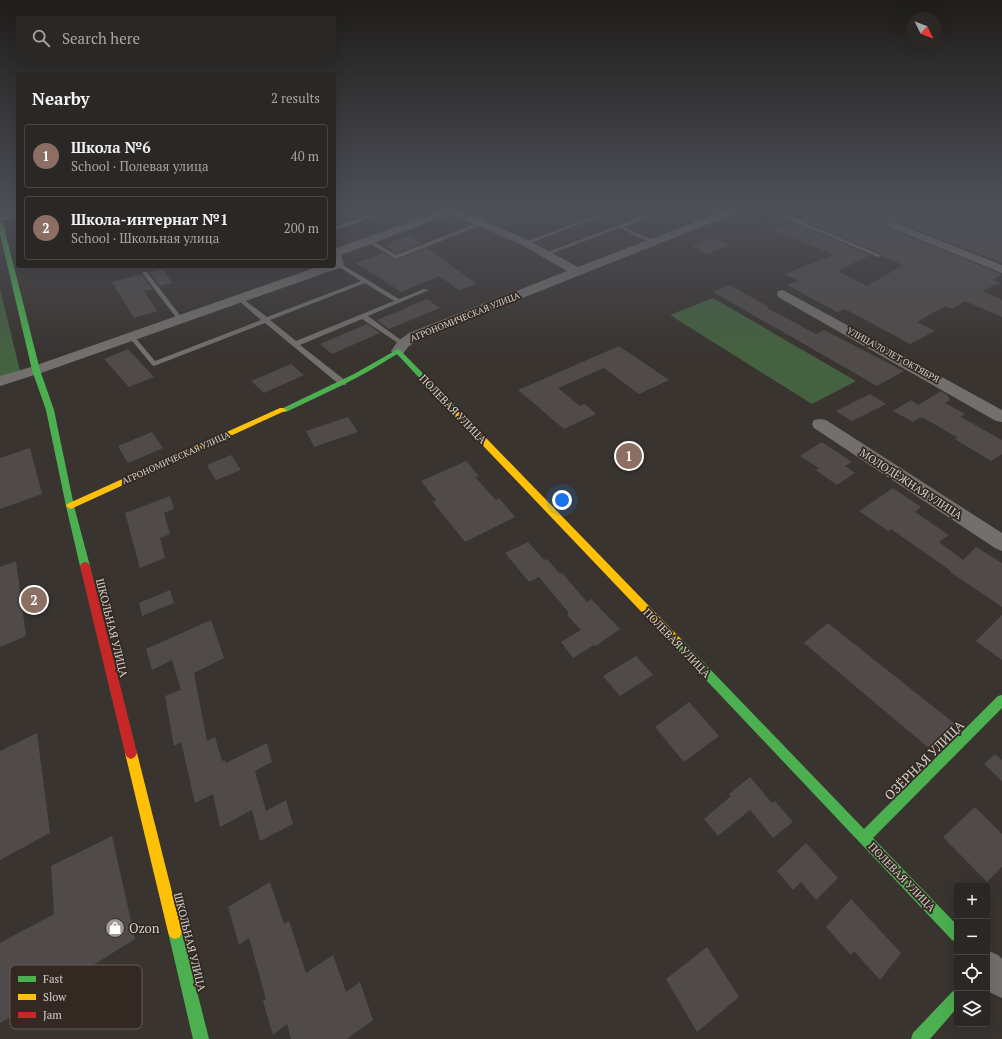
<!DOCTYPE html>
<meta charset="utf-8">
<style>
:root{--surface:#2b2724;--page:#332f2c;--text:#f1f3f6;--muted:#a6a5a6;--line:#474441;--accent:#9f9995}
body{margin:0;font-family:"PT Serif",serif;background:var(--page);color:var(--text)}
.controls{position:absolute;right:12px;bottom:12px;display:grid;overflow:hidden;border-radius:4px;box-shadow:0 4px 16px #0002}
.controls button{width:36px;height:36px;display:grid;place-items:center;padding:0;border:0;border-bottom:1px solid var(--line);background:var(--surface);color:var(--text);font:20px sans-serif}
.compass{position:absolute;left:906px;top:12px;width:36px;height:36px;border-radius:50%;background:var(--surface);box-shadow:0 4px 16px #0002;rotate:133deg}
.you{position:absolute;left:562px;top:500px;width:14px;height:14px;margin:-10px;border:3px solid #fff;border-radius:50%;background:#1a73e8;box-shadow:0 0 0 6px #1a73e833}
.badge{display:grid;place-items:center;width:26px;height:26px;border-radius:50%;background:var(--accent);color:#fff;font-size:13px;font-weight:700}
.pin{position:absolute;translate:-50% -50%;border:2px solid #fff;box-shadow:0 1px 4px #0006}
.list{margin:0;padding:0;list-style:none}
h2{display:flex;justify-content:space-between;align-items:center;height:52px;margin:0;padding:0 16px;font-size:17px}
h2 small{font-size:13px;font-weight:400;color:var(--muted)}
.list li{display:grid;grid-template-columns:26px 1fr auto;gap:12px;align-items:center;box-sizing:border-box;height:64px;margin:0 8px 8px;padding:0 8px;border:1px solid var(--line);border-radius:4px}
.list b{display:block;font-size:15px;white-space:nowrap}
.list p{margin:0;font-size:13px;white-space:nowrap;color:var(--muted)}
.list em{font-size:13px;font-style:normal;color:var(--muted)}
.icon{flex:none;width:22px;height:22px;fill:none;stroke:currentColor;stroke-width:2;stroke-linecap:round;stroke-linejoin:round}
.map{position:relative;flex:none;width:1002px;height:1039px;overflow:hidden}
.search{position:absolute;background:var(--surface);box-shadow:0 4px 16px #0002;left:16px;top:16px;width:320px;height:44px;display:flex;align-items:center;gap:10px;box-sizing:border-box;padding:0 14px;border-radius:4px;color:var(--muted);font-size:15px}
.panel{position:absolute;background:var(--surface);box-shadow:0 4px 16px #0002;left:16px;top:72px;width:320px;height:196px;border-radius:4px}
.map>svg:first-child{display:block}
.green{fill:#446140}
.building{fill:#504b4a}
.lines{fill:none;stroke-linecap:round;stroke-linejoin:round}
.lane{fill:#726f6c;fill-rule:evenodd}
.street{fill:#726f6c;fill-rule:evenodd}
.fast{fill:#4caf50;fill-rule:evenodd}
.slow{fill:#ffc107;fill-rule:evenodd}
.jam{fill:#c62828;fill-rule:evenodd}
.labels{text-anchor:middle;stroke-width:3.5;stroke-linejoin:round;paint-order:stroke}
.far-street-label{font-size:9px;fill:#d6d0cb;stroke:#332922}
.street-label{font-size:11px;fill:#d6d0cb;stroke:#332922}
.near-street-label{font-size:13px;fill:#d6d0cb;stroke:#332922}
.near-poi-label{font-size:13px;fill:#d6d0cb;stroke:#332922;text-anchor:start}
.key{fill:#332922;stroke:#645b55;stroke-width:1}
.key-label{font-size:11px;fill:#d6d0cb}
</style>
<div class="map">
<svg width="1002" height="1039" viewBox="0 0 1002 1039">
<rect width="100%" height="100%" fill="#393430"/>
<!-- green -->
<g class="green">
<polygon points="0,289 20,371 0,377"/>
<polygon points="713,298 856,381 812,404 670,315"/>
</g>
<!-- building -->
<g class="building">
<polygon points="793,208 904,208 936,221 963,210 1002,222 1002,263 894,221 887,225 888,228 1002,274 993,280 1000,283 982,291 1002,300 1002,317 965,301 952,309 945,306 917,322 935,331 910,344 845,309 837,312 787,285 798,281 784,274 834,255 774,230 792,222 870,255 838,271 867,286 903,265 884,257 884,255 799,219 809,215"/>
<polygon points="410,235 421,243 396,253 385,245"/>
<polygon points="713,238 729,245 708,254 692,246"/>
<polygon points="427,248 477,284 459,290 439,276 401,292 356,263 383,253 397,260"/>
<polygon points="163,269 172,283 160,286 149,272"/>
<polygon points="142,274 152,289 144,291 157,311 134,318 112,282"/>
<polygon points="730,285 769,307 767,308 816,334 824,330 904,371 877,386 713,292"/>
<polygon points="427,299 440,308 389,329 377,320"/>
<polygon points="367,324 380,333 332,354 320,344"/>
<polygon points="619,346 669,380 639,394 604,368 558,388 580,406 585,404 596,414 564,429 518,390"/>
<polygon points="128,349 154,377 129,387 104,359"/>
<polygon points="291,364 304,375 264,393 251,381"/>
<polygon points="941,391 947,395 950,400 945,403 965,414 961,417 1002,440 1002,454 991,461 955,439 958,438 922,417 913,422 893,411 911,400 918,405"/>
<polygon points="870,394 886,404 852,421 836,411"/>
<polygon points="348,417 358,432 314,447 306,431"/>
<polygon points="152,432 163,448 128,463 118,446"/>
<polygon points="822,442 852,462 845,466 855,473 837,485 816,470 819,468 800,456"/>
<polygon points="30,448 42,494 0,509 0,458"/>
<polygon points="231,455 241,470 216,480 207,465"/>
<polygon points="466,461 479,476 475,477 496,500 499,498 515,517 465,542 433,502 436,500 421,481"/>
<polygon points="893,488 921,507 915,512 949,535 939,542 963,560 976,547 1002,563 1002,607 950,572 951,571 891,529 888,531 859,511"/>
<polygon points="170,496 174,509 164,513 170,534 160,538 165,558 140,568 125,513"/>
<polygon points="528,542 544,560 547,559 560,574 562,573 587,602 591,599 620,629 596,646 594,645 573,658 561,642 581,630 567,615 569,613 539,577 529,582 505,553"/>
<polygon points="16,561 26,636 0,647 0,567"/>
<polygon points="170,590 174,603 142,616 139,603"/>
<polygon points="1002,615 1002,660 976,641"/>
<polygon points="211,620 224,658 194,673 207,741 215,737 222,761 225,760 226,763 267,743 272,762 255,771 266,811 286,800 293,824 260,841 252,810 220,827 213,794 195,803 181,742 174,746 165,696 181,690 172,660 152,670 146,649"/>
<polygon points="828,623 955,724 930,749 804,643"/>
<polygon points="636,656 653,675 620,696 603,676"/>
<polygon points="689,702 719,736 684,762 655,727"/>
<polygon points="37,733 50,833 0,860 0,751"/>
<polygon points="995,754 1002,760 1002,781 984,764"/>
<polygon points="750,777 772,803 775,801 793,822 773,838 750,810 718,836 704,819 731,796 729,794"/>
<polygon points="975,807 1002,834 1002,867 987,882 943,837"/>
<polygon points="112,836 135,939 0,1023 0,943 54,914 51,866"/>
<polygon points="806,843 838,878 816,900 801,882 793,890 777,871"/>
<polygon points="270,882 284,924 289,921 306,973 333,955 346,992 360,982 373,1020 347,1039 291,1039 287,1024 273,1035 263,1001 266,999 249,938 239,945 228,907"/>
<polygon points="851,899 901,953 880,980 854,951 851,955 826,927"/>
<polygon points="707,947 739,997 697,1032 666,979"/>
</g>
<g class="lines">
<!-- lane -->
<g class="lane">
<polygon points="391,208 397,208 334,231 334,227"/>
<polygon points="615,208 621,208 528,244 523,243"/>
<polygon points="666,208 672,208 624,227 655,241 655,243 651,243 620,228 547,255 542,254"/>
<polygon points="693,208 699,208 720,217 715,218"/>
<polygon points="732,210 784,214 883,256 878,257 781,216 730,212 730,211"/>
<polygon points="18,213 18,217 0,221 0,217"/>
<polygon points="482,221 484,222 484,224 396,259 366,241 371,240 396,255"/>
<path d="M338,262l61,37 25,-10 5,1 -61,26 37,27v2h-4l-39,-26 -62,26 46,36v4h-6l-75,-62 -111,43 -2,-1 -24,-29 3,-2 2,1 22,26 106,-41 -23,-20v-2h4l25,19 94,-36 -25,-16 -1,-1zM365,283l29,18 -98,40 -26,-21z"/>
<polygon points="143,272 147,272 182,318 182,320 178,320 143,274"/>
</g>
<!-- street -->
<g class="street">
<polygon points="447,208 455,208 530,241 578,267 731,208 745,208 744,210 419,339 408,347 403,354 398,355 393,354 391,351 398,341 409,333 567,271 522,245 451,214 341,255 344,264 342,267 41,373 0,386 0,376 31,367 320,266 334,266 334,249"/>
<polygon points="893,222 1002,265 1002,273 889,227 888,225"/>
<polygon points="783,290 1002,410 1002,422 996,421 778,297 777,294 778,291"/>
<polygon points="820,419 826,420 1002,533 1002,551 995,548 814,428 812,424 814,420"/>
<polygon points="987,950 998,955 1002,959 1002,998 991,993 987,989"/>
</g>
<!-- fast -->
<g class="fast">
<polygon points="0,221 3,223 40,370 54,410 74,506 90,566 88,569 85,570 82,569 80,566 66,506 46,410 32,370 0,234"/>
<path d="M398,349l2,1 57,58v4h-6l-54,-58c-35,23 -73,40 -111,58h-3l-4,-2 75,-36z"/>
<polygon points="677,637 681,639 864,829 998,696 1002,695 1002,708 873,838 957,925 957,942 952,940 673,645 672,642 673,639"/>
<polygon points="175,925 180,927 182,932 209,1039 193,1039 168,932 170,927"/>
<polygon points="957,989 957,1008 930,1039 911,1039 913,1033 952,992"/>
</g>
<!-- slow -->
<g class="slow">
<polygon points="280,408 283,408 287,410 73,508 70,509 66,506 67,504"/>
<polygon points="451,408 457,408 681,639 682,642 681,645 677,647 673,645 451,412"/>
<polygon points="131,747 135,749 137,753 182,932 180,937 175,939 170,937 168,932 125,753 127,749"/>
</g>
<!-- jam -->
<polygon class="jam" points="85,562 88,563 90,566 137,753 135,757 131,759 127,757 125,753 80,566 82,563"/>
</g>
<!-- sky -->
<linearGradient id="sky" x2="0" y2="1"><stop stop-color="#1f1d1a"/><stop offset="0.59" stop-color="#4e5059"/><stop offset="1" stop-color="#4e5059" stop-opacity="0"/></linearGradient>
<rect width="1002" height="353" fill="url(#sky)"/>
<!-- icons -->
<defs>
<symbol id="shop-disc" viewBox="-11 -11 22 22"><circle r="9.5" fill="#9f9995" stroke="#332922"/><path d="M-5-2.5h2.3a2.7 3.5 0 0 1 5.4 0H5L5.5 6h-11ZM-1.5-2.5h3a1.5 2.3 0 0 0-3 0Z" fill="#fff"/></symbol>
</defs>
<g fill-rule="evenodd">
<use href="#shop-disc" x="104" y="917" width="22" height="22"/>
</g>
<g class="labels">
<!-- far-street labels -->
<g class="far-street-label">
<text transform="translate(465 317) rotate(-22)" y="3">АГРОНОМИЧЕСКАЯ УЛИЦА</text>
<text transform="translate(893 355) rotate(29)" y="3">УЛИЦА 70 ЛЕТ ОКТЯБРЯ</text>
<text transform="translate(176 458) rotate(-24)" y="3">АГРОНОМИЧЕСКАЯ УЛИЦА</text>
</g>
<!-- street labels -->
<g class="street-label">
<text transform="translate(453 409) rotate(46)" y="4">ПОЛЕВАЯ УЛИЦА</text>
<text transform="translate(911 484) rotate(33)" y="4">МОЛОДЁЖНАЯ УЛИЦА</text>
<text transform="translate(112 628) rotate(76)" y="4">ШКОЛЬНАЯ УЛИЦА</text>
<text transform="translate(677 643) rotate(46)" y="4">ПОЛЕВАЯ УЛИЦА</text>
<text transform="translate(902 877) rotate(46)" y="4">ПОЛЕВАЯ УЛИЦА</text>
<text transform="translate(190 942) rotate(76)" y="4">ШКОЛЬНАЯ УЛИЦА</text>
</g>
<!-- near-street labels -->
<g class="near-street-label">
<text transform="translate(924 760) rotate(-45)" y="5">ОЗЁРНАЯ УЛИЦА</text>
</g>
<!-- near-poi labels -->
<g class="near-poi-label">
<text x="129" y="933">Ozon</text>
</g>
</g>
<!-- legend -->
<rect x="10" y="965" width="132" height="64" rx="6" class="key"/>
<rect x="18" y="976" width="18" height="6" fill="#4caf50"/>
<rect x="18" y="994" width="18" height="6" fill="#ffc107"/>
<rect x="18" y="1012" width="18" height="6" fill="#c62828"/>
<g class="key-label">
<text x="43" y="983">Fast</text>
<text x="43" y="1001">Slow</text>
<text x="43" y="1019">Jam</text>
</g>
</svg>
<div class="controls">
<button>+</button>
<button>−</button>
<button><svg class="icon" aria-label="locate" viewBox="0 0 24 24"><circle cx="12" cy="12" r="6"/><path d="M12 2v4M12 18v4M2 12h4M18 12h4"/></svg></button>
<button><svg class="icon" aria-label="layers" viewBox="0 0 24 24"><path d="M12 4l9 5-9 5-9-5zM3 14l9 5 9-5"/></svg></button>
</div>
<svg class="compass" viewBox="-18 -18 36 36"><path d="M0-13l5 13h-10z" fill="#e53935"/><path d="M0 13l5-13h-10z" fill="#a6a5a6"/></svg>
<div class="you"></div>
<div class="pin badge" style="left:629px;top:456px;background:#8d6e63">1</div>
<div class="pin badge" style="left:34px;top:600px;background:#8d6e63">2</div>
<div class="search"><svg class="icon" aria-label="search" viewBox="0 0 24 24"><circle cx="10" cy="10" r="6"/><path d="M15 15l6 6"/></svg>Search here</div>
<section class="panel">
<h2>Nearby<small>2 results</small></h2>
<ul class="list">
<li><span class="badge" style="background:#8d6e63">1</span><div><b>Школа №6</b><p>School · Полевая улица</p></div><em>40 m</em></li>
<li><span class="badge" style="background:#8d6e63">2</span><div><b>Школа-интернат №1</b><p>School · Школьная улица</p></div><em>200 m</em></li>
</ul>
</section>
</div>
